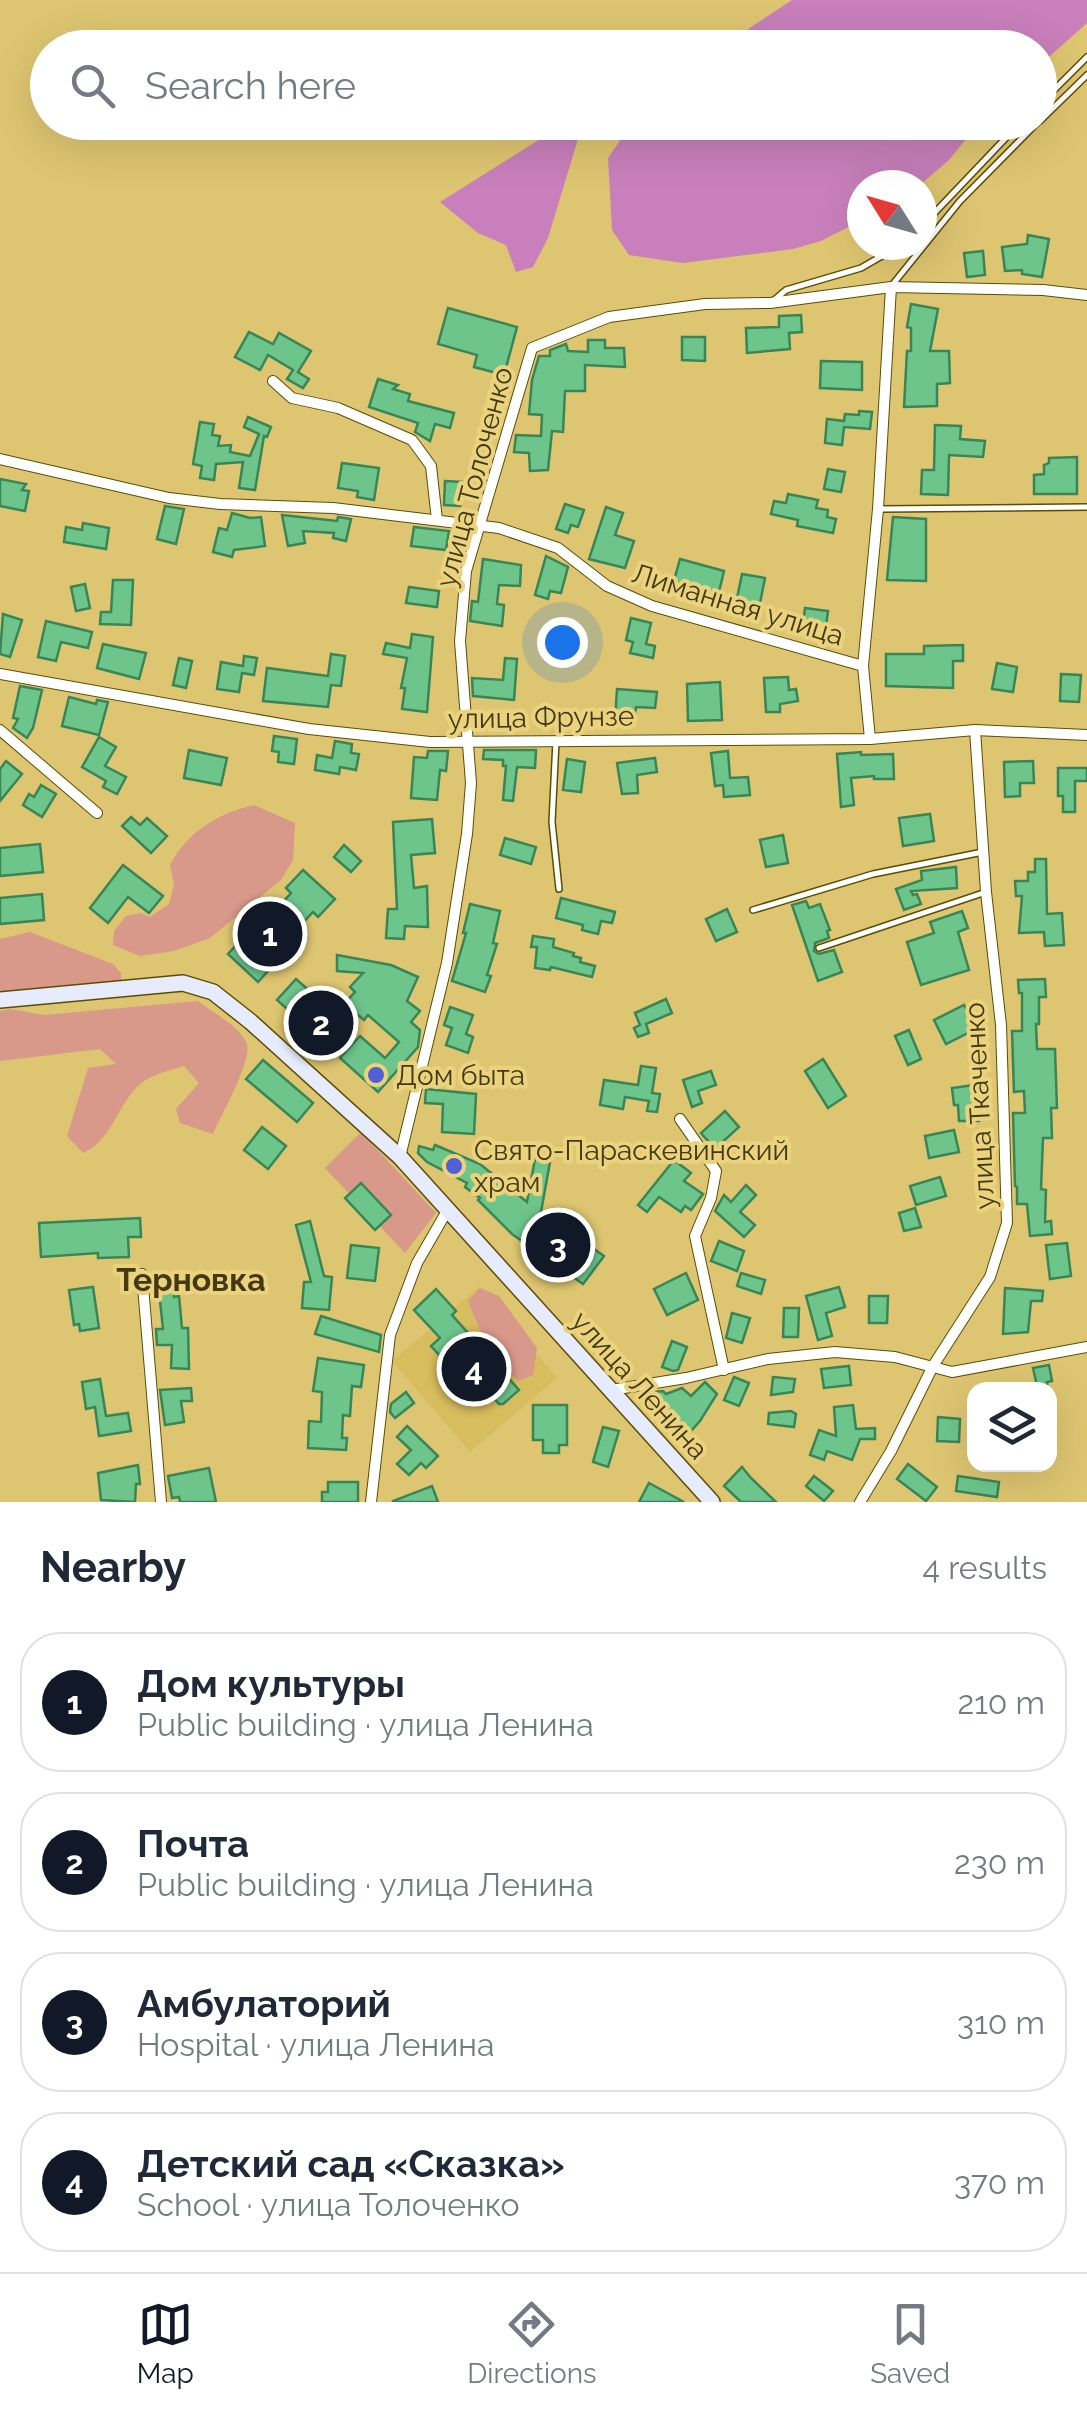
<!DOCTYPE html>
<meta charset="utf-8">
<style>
:root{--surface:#fff;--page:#f2f2f3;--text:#1f2937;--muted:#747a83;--line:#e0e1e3;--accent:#111827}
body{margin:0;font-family:Raleway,sans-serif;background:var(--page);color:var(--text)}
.controls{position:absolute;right:30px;bottom:30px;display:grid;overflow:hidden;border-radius:20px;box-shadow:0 10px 40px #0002}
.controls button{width:90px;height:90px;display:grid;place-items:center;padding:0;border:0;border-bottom:2px solid var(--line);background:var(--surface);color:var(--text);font:50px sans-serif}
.compass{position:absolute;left:847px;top:170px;width:90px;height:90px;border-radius:50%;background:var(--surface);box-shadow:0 10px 40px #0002;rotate:307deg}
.you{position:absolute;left:562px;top:642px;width:35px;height:35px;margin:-25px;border:8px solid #fff;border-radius:50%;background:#1a73e8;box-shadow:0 0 0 15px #1a73e833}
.badge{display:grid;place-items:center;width:65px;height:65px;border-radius:50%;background:var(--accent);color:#fff;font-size:32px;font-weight:700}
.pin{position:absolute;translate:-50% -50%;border:5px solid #fff;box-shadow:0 2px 10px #0006}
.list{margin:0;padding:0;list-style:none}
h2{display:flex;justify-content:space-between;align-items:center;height:130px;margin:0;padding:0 40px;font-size:42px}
h2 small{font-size:32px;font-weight:400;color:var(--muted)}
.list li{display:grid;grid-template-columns:65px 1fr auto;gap:30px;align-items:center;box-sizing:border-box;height:140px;margin:0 20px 20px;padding:0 20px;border:2px solid var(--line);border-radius:40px}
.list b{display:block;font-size:38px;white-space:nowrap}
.list p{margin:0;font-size:32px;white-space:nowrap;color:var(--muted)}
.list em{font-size:32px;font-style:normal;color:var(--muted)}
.icon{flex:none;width:55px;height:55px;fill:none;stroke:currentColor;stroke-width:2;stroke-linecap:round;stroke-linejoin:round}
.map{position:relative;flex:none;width:1087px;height:1502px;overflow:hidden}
.search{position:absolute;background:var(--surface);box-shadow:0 10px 40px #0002;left:30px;right:30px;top:30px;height:110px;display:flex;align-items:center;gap:25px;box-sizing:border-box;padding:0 35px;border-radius:55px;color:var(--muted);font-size:38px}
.sheet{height:770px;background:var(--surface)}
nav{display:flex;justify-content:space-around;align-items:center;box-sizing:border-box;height:140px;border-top:2px solid var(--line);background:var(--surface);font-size:28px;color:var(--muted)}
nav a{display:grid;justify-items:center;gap:5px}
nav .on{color:var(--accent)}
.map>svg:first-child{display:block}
.built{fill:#d8bd5e}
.green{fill:#d9998a}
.water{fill:#c87fbb}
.building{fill:#6ec58c;stroke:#388656;stroke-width:2.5}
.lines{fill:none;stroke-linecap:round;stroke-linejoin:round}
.lane-casing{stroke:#5e4d01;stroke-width:8}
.street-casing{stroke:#5e4d01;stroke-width:12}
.secondary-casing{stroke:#5e4d01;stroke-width:18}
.lane{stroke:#fff;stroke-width:5}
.street{stroke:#fff;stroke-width:10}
.secondary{stroke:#e6ebfe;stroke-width:15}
.poi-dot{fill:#5260d6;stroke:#ebd27d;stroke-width:4}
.labels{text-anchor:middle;stroke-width:8;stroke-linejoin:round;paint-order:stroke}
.street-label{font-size:28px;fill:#433915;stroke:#ebd27d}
.poi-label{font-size:28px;fill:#433915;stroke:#ebd27d;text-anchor:start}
.quarter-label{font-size:32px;font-weight:bold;fill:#433915;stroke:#ebd27d}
</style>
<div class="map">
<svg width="1087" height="1502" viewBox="0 0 1087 1502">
<rect width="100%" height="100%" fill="#dec571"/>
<!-- built -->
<polygon class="built" points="479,1287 557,1378 470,1452 392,1361"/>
<!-- green -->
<g class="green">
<path d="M254,805l41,18 -2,37 -12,20 -71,58 -36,13 -34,5 -27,-11 1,-14 12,-15 14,-3 10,4 19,-13 5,-19 -4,-20c17,-33 49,-52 84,-60z"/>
<polygon points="30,932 113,964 121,973 121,983 0,994 0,939"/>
<path d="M198,1001c15,12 42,25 49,43 5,17 -26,72 -34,90l-33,-11 -4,-14 23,-26 -15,-17c-15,5 -33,8 -45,19 -23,22 -26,54 -56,68l-16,-17 21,-68 28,-4 -16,-15 -100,12v-50l11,-2 33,6z"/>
<polygon points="361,1132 436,1213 405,1253 325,1168"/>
<polygon points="480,1288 499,1296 537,1348 533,1375 518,1381 490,1354 468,1301"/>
</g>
<!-- water -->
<g class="water">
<polygon points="792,0 1087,0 1087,23 1040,65 1040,48 721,47"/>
<polygon points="632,123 632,122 979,123 949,160 920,185 862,185 862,220 821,241 793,249 683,263 629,255 612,230 608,158"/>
<polygon points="561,126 581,129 548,238 533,267 516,272 506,245 478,233 440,202"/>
</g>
<!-- building -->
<g class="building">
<polygon points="1028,235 1049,239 1042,277 1022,274 1022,270 1005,271 1002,247 1027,244"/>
<polygon points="983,251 985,275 967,277 964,253"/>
<polygon points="911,304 938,309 930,351 949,351 950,383 937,384 937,406 904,407 907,351 911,351 911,328 907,327"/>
<polygon points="448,308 517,327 504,375 474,367 477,355 438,344"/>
<polygon points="801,315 802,332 789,333 790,349 747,353 746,328 779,327 779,316"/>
<polygon points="249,332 273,344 279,333 311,351 298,372 309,379 303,388 287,379 293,370 268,355 260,370 235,357"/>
<polygon points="682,337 705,337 705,361 682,360"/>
<polygon points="588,340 605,340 605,348 624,348 625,367 585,365 585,391 565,391 563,432 552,431 548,470 530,471 529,453 514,452 516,435 541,436 542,415 529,414 532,380 539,356 550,356 550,350 566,344 568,351 588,352"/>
<polygon points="821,361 862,362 862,390 820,388"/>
<polygon points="378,379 398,385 393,389 410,394 408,401 454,413 450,428 435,424 430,441 415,432 418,423 369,407"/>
<polygon points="859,411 872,412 870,429 844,427 842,445 825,443 827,419 844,421 845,414 859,415"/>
<polygon points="248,417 271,427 267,437 264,436 255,490 239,488 243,462 216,464 214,480 200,478 202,466 193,464 200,422 214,424 212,435 220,436 218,446 231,445 230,452 250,456 259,434 244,427"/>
<polygon points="935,425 961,426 960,439 985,441 983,457 949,455 948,495 921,494 922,470 934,470"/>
<polygon points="1077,457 1077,494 1034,494 1034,475 1044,474 1044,465 1049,463 1049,458"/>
<polygon points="342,463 379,468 374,500 357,497 358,491 338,488"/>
<polygon points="828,469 845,472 841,492 824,489"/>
<polygon points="0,479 26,484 22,490 29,491 25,511 0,506"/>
<polygon points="445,481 462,482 460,506 444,505"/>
<polygon points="788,494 818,500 816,508 828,510 827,517 836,519 833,533 797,526 798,520 771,514 774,501 786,503"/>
<polygon points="565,504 584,510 578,527 571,525 568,533 556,529"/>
<polygon points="165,506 184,509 176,544 157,539"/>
<polygon points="606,507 623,513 615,535 634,541 625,568 589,559"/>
<polygon points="232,513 250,518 261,517 265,546 234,550 232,557 213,552 219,528 227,530"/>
<polygon points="282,515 337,521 338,517 351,519 346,541 333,538 334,533 303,531 305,543 288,546"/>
<polygon points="893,517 926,519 926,581 887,580"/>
<polygon points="83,523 109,528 106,549 64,542 66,527 82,530"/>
<polygon points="414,527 449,531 446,550 411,546"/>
<polygon points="546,556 568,567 561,593 550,591 548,599 535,595"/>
<polygon points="483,559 521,565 520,586 499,585 497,604 504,605 502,626 470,621 472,601 478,602"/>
<polygon points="680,559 724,571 718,596 673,584"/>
<polygon points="742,574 765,578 757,618 734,613"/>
<polygon points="113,580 133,580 131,625 100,624 101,612 111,612"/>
<polygon points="85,584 90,608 76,611 71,587"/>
<polygon points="409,587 439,591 437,607 406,603"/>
<polygon points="805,608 828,611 825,634 802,631"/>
<polygon points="3,614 22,620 10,657 0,654"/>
<polygon points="631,618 651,623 646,644 655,646 653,658 630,653 633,642 626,640"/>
<polygon points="46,621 92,632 88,648 61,642 56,661 38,657"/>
<polygon points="412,634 433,637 427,712 402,709 405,688 401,688 407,658 383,654 386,643 410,648"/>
<polygon points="103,644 146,653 139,679 97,668"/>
<polygon points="963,645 963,661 953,661 953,688 886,686 886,654 924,654 924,646"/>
<polygon points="331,654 345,656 341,686 331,685 328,707 263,701 267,668 328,676"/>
<polygon points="244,656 257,658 254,675 242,673 239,692 217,689 221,662 243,666"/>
<polygon points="179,658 192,661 186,688 173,685"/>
<polygon points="505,658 517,659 514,700 473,696 472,678 503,680"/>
<polygon points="997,663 1017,667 1013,692 992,689"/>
<polygon points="1061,674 1081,675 1079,702 1060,701"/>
<polygon points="788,677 789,690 796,689 798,701 780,704 780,712 766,712 764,678"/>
<polygon points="720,682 722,720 688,721 687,684"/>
<polygon points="20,686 42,690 33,728 27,738 13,728 18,719 13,718"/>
<polygon points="617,689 657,692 655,708 636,707 634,722 615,721"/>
<polygon points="69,697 96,704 97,700 108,702 99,735 62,726"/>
<polygon points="274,736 297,739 294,764 278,762 279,752 272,751"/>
<polygon points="99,737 116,747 105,766 126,777 117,794 103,787 106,781 82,767"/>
<polygon points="335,741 352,744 351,753 359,754 356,770 340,767 339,774 315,770 317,755 332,758"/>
<polygon points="189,750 227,758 221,785 184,778"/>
<polygon points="484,750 536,750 535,768 517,767 513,801 503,800 506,766 503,766 503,760 483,759"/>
<polygon points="428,751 448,751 446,771 440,770 437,800 411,798 414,757 427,758"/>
<polygon points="728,751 730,778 748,777 750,795 724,797 723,785 715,786 711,753"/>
<polygon points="861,752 861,755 893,754 894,779 874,779 874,776 851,778 854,805 841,807 837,754"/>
<polygon points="655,758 657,772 637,775 638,793 622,794 617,763"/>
<polygon points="567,759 585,762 581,792 563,790"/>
<polygon points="6,761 22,774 0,801 0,769"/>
<polygon points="1033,761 1034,783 1020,783 1020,796 1005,797 1004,762"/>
<polygon points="1058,768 1087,768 1087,781 1075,781 1075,812 1063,812 1063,796 1058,796"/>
<polygon points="41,785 56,794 42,817 23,805 29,794 34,797"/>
<polygon points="930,814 934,841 903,846 899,818"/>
<polygon points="131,817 140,825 147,818 167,836 151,853 122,826"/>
<polygon points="432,819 435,853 411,855 414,888 427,886 428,927 405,926 404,939 386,938 388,909 397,909 393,822"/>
<polygon points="783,835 788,863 766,867 760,840"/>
<polygon points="505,838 536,847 531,864 500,855"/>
<polygon points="40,844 43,872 0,876 0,848"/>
<polygon points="344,845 361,861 351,872 334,857"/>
<polygon points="1035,859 1046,859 1047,914 1062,913 1064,945 1045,946 1044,932 1019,933 1022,896 1016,896 1015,881 1028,881 1028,872 1035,872"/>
<polygon points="123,865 163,896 149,913 128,897 108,923 90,908"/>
<polygon points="956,867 957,888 911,891 913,895 917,894 921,904 904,910 896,889 922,880 921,871"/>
<polygon points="303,870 335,899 318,917 313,912 283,944 288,949 258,982 228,954 259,921 263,924 291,893 286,888"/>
<polygon points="42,894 44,920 0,924 0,898"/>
<polygon points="561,898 615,912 612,923 601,921 598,934 582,930 583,925 556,918"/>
<polygon points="806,901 809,908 820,904 830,930 827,931 829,938 815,943 814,951 819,954 834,950 842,972 818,981 792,905"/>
<polygon points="470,904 500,911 493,943 497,944 487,975 491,976 485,992 452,981 466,933 463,933"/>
<polygon points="727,909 737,932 716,941 706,919"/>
<polygon points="962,911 968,928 958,932 969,970 921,985 907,942 934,933 930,922"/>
<polygon points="533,936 554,939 553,947 574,953 573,956 581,958 580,962 595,966 592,977 551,967 550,970 535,968 537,947 531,947"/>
<polygon points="337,955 391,965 418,977 407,1001 420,1011 411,1022 420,1030 418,1047 378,1092 340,1058 360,1036 385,1058 399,1042 368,1015 364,1020 352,1010 324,1042 277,1000 296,979 335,1013 355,992 350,987 363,973 337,971"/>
<polygon points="1045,979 1046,997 1039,997 1039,1024 1036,1024 1037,1049 1055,1049 1057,1108 1051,1108 1052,1138 1043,1138 1041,1189 1046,1190 1045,1222 1051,1221 1052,1234 1030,1236 1027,1204 1017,1204 1017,1187 1015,1186 1013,1113 1025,1113 1024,1091 1014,1092 1012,1031 1022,1031 1022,993 1019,993 1018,980"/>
<polygon points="666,999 672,1013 646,1024 649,1033 638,1037 634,1028 640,1025 635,1013"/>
<polygon points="964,1005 976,1029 946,1044 934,1020"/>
<polygon points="450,1007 473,1015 466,1034 473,1037 468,1053 446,1045 452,1028 444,1025"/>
<polygon points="909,1030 921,1059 908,1065 895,1036"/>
<polygon points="823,1059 846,1096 828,1108 805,1071"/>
<polygon points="263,1060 313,1103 297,1122 246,1079"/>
<polygon points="641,1066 656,1068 652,1093 660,1094 657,1112 647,1111 649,1101 625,1097 623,1109 600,1105 604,1080 638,1085"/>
<polygon points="711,1071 716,1085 698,1091 702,1103 692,1107 683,1080"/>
<polygon points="981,1084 983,1101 978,1102 979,1121 959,1121 958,1105 954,1105 952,1088"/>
<polygon points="426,1089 476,1094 474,1134 442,1132 443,1104 425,1103"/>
<polygon points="725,1111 739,1127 715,1149 701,1133"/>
<polygon points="262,1127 286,1146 268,1169 244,1150"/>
<polygon points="954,1130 959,1152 929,1158 925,1136"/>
<polygon points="435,1145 480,1164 527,1202 535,1159 550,1162 541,1212 604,1256 583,1284 512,1234 478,1200 480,1198 465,1187 467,1183 427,1162 418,1153 419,1146 433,1150"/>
<polygon points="674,1160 691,1173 684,1181 703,1194 691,1210 685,1206 681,1212 659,1197 647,1212 638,1205"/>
<polygon points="940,1177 946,1196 916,1205 910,1186"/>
<polygon points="361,1183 391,1215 375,1230 345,1198"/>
<polygon points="746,1185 756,1195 740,1212 755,1225 744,1237 715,1211 724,1195 731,1202"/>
<polygon points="915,1208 921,1227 904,1231 899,1213"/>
<polygon points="140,1218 141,1237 128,1237 129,1257 98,1258 98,1253 41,1257 39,1223"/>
<polygon points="310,1221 324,1276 332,1277 329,1310 302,1308 304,1282 311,1282 296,1225"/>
<polygon points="719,1241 744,1251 737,1271 711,1261"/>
<polygon points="1067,1243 1071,1276 1050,1279 1046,1245"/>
<polygon points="351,1245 379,1248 375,1281 347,1278"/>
<polygon points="686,1273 698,1300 667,1315 654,1289"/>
<polygon points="741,1273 765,1280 761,1294 737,1286"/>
<polygon points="171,1276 174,1297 179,1296 182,1328 188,1328 189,1369 171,1368 172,1345 157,1345 156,1329 163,1329 159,1291 155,1292 153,1278"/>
<polygon points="93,1287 99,1328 80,1331 79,1324 74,1325 69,1290"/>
<polygon points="839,1287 845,1307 826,1313 832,1336 818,1340 806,1296"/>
<polygon points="1005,1288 1043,1291 1042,1301 1031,1301 1028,1332 1003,1334"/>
<polygon points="436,1289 456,1311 452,1315 519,1390 503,1404 499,1404 450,1349 441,1357 431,1346 440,1338 414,1310"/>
<polygon points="869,1296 888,1296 887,1323 869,1323"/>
<polygon points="784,1308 799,1308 798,1337 783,1337"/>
<polygon points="732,1313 750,1318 742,1343 726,1338"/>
<polygon points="321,1316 381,1335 379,1352 315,1334"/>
<polygon points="672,1341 687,1347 678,1370 673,1371 662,1367"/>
<polygon points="318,1358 364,1365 361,1387 352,1386 350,1416 343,1415 342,1438 347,1438 346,1450 308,1448 309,1421 321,1422 322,1392 313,1391"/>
<polygon points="1049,1365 1052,1381 1047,1382 1048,1390 1038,1390 1033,1368"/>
<polygon points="849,1366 851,1385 824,1388 821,1369"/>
<polygon points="734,1377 749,1383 739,1406 724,1400"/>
<polygon points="773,1377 795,1379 793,1392 771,1395"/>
<polygon points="100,1379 106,1416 128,1413 131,1431 99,1436 95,1407 86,1409 82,1382"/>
<polygon points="705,1382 717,1394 700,1421 683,1440 668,1426 673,1422 649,1398 654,1392 663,1391 666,1394 682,1388 691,1396"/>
<polygon points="191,1388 192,1401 181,1401 184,1422 165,1425 160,1390"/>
<polygon points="406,1392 414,1403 395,1418 390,1412 391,1404"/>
<polygon points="533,1405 567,1405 567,1445 559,1445 559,1453 543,1453 543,1440 533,1440"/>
<polygon points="853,1405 856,1429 875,1428 875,1439 860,1439 852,1460 827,1451 824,1460 810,1455 819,1430 836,1436 834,1407"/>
<polygon points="791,1411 796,1414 794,1427 768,1424 769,1413"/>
<polygon points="938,1417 960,1419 959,1442 937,1441"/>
<polygon points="407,1426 438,1456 426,1468 421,1463 409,1475 397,1464 411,1450 397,1437"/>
<polygon points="603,1427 619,1431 608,1467 593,1462"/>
<polygon points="908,1464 937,1487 926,1501 897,1479"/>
<polygon points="138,1465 140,1484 136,1484 135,1502 101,1500 98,1473"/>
<polygon points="742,1467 751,1478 776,1502 741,1502 724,1486"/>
<polygon points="209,1468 216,1502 180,1502 179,1497 172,1498 168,1476"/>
<polygon points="814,1476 833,1491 824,1501 806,1486"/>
<polygon points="958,1476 999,1482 997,1497 956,1491"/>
<polygon points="328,1482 358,1482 358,1502 322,1502 322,1492 328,1492"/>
<polygon points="649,1483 684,1502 639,1502"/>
<polygon points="432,1486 438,1502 393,1502 393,1501"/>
</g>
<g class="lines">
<defs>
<g id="lane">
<polyline points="1040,104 1087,57"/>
<polyline points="1040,121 1087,75"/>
<polyline points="922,226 1021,122"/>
<polyline points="893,284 960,201 1038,122"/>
<polyline points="773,301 786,290 861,268 901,245"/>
<polyline points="881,509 1087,507"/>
<polyline points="556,741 552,822 559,889"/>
<polyline points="753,910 873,874 983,852"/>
<polyline points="819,948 986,892"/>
</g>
<g id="street">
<polyline points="273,381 292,398 338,408 412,440 431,466 437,520"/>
<polyline points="0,459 169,498 220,504 333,508 499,528 558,548 607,586 652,606 863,666"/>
<polyline points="0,674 309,729 430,742 870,739 975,730 1087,735"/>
<polyline points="0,730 97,813"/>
<polyline points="870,739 863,666 878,509 891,287"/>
<polyline points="680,1119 716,1171 711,1198 695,1236 724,1370"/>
<polyline points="400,1157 447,963 467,834 471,783 460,641 466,571 532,348 609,317 705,304 770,303 891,287 1043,290 1087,295"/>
<polyline points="142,1274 161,1502"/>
<polyline points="611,1390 686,1378 768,1359 835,1352 895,1357 952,1372 1087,1347"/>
<polyline points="371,1502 390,1335 417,1263 447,1211"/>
<polyline points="860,1502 891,1451 933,1366 990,1277 1007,1223 1001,1025 986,892 975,730"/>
</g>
<polyline id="secondary" points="0,1000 183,983 213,992 251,1022 400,1157 712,1502"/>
</defs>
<!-- lane casing -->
<use href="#lane" class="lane-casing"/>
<!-- street casing -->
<use href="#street" class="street-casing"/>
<!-- secondary casing -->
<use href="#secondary" class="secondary-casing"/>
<!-- lane -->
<use href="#lane" class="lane"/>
<!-- street -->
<use href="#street" class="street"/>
<!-- secondary -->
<use href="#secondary" class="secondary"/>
</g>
<!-- markers -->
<g class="poi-dot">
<circle cx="376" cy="1075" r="10"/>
<circle cx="454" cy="1166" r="10"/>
</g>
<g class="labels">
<!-- street labels -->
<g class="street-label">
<text transform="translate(474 477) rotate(-75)" y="10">улица Толоченко</text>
<text transform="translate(738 604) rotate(17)" y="10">Лиманная улица</text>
<text transform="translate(541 717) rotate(-1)" y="10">улица Фрунзе</text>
<text transform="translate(979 1106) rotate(-93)" y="10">улица Ткаченко</text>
<text transform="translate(640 1385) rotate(48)" y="10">улица Ленина</text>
</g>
<!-- poi labels -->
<g class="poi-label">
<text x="396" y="1085">Дом быта</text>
<text x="474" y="1160">Свято-Параскевинский<tspan x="474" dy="32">храм</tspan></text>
</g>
<!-- quarter labels -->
<g class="quarter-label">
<text x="191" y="1291">Терновка</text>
</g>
</g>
</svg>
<div class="controls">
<button><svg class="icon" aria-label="layers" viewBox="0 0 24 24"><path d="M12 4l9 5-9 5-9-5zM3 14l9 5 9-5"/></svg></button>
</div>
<svg class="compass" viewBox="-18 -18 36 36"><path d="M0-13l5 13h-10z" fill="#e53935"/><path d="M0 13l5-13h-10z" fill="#747a83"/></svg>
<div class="you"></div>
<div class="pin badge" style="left:270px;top:934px">1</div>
<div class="pin badge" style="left:321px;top:1023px">2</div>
<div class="pin badge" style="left:558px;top:1245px">3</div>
<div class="pin badge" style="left:474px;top:1369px">4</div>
<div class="search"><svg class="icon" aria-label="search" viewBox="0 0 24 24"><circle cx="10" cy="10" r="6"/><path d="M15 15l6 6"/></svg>Search here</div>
</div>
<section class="sheet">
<h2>Nearby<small>4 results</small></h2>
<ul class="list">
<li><span class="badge">1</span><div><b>Дом культуры</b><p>Public building · улица Ленина</p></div><em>210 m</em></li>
<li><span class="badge">2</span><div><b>Почта</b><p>Public building · улица Ленина</p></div><em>230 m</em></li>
<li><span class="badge">3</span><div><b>Амбулаторий</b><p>Hospital · улица Ленина</p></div><em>310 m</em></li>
<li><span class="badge">4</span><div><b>Детский сад «Сказка»</b><p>School · улица Толоченко</p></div><em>370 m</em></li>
</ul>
</section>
<nav>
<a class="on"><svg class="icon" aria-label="map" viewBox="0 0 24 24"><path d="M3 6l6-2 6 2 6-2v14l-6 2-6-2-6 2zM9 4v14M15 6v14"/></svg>Map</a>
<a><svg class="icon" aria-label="directions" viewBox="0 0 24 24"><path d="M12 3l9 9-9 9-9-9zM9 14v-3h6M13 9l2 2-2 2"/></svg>Directions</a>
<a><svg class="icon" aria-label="saved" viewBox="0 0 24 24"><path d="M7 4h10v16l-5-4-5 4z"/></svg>Saved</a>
</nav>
